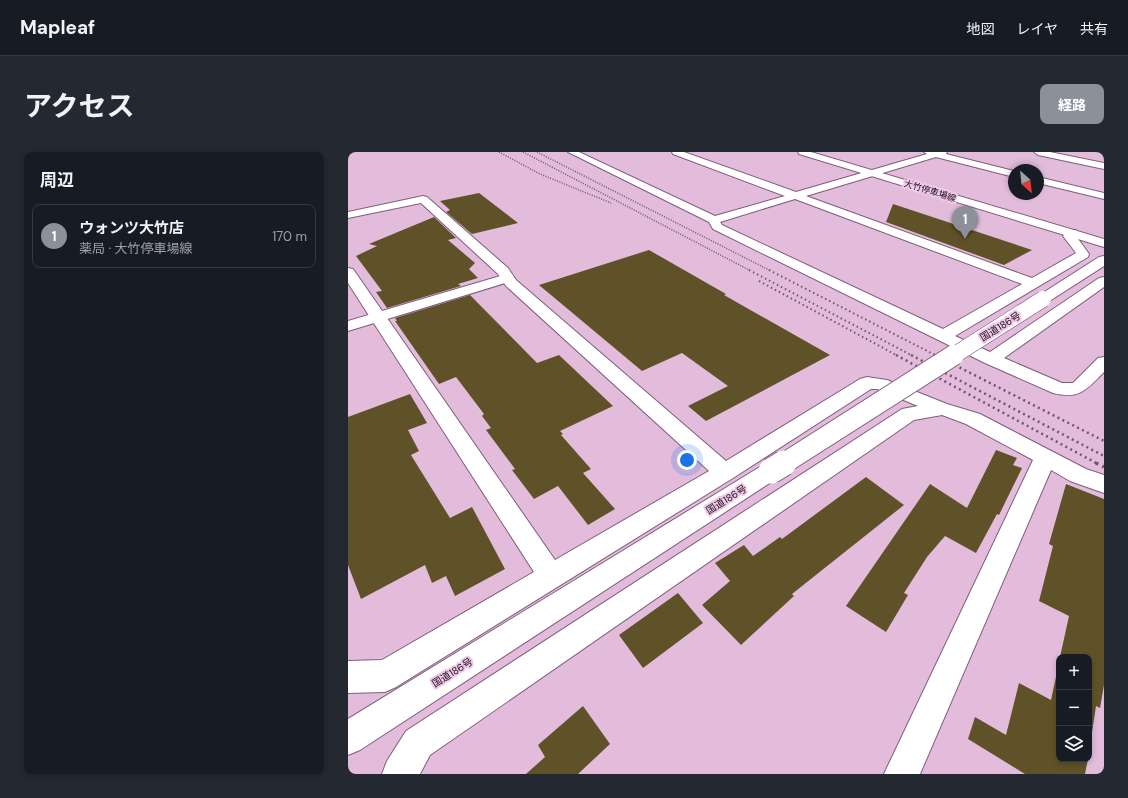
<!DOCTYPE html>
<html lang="ja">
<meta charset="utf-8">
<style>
:root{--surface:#171b24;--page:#242831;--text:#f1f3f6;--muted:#9ea1a6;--line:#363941;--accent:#8c9099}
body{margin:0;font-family:"DM Sans","Noto Sans JP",sans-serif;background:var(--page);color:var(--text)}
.controls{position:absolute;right:12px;bottom:12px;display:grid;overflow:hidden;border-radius:8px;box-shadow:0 2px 6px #0003}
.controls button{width:36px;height:36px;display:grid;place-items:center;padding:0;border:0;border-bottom:1px solid var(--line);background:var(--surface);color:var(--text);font:20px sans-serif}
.compass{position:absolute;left:660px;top:12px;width:36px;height:36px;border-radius:50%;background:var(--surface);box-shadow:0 2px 6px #0003;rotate:153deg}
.you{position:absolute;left:339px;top:308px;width:14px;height:14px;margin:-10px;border:3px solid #fff;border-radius:50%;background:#1a73e8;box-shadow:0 0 0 6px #1a73e833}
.badge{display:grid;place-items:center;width:26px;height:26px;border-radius:50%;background:var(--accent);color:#fff;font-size:13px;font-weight:700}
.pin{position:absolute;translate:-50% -33px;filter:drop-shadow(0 1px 2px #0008)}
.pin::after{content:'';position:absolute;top:21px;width:14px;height:12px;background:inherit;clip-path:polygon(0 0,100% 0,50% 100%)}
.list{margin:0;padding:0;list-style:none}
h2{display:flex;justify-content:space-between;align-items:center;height:52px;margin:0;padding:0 16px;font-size:17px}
h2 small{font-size:13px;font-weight:400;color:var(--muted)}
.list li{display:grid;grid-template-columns:26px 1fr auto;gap:12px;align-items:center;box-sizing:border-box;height:64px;margin:0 8px 8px;padding:0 8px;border:1px solid var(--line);border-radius:8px}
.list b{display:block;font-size:15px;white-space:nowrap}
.list p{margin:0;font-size:13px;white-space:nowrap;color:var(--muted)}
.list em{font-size:13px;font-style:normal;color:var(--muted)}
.icon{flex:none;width:22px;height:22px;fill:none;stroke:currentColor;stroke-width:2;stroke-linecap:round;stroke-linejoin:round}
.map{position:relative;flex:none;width:756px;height:622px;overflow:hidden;border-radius:8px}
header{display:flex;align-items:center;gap:24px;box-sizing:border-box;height:56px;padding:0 20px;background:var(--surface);border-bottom:1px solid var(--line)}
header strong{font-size:19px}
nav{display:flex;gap:22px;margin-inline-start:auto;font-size:14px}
.intro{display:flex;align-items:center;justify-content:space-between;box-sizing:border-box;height:96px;padding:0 24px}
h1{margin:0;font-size:28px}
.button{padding:10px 18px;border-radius:8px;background:var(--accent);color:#fff;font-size:14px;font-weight:700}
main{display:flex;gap:24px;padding:0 24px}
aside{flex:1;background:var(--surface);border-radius:8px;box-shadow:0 2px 6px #0003}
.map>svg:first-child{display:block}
.building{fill:#5f5229}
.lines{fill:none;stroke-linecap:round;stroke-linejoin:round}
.minor-casing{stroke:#7f5d79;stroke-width:2}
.tertiary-casing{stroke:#7f5d79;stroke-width:2}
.secondary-casing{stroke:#7f5d79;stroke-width:2}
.trunk-casing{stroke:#7f5d79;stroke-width:2}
.minor{fill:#fff;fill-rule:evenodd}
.tertiary{fill:#fff;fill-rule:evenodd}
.secondary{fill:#fff;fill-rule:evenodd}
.trunk{fill:#fff;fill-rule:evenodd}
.rail-far3{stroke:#6e576a;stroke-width:1.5;stroke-dasharray:1 1.5;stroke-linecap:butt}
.rail-far2{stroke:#6e576a;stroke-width:2;stroke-dasharray:1.5 3;stroke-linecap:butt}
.rail-far1{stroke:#6e576a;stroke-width:2.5;stroke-dasharray:2 3.5;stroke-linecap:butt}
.rail{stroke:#6e576a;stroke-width:3.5;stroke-dasharray:2.5 4.5;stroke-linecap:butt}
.trunk-bridge-far2-casing{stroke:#7f5d79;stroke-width:17;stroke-linecap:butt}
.trunk-bridge-far1-casing{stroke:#7f5d79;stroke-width:22;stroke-linecap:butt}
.trunk-bridge-casing{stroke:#7f5d79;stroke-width:27;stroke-linecap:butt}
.trunk-bridge-far2{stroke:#fff;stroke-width:16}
.trunk-bridge-far1{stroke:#fff;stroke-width:20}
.trunk-bridge{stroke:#fff;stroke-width:25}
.labels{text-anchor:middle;stroke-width:4;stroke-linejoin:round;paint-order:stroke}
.far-street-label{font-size:9px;fill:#1c0f1a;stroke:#f0c9e9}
.street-label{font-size:10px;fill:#1c0f1a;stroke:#f0c9e9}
</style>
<header>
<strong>Mapleaf</strong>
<nav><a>地図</a><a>レイヤ</a><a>共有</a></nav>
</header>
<div class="intro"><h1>アクセス</h1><a class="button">経路</a></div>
<main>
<aside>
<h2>周辺<small></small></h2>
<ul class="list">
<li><span class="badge">1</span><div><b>ウォンツ大竹店</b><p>薬局 · 大竹停車場線</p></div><em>170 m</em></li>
</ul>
</aside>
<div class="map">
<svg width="756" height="622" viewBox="0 0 756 622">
<rect width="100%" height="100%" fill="#e3bcdc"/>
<!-- building -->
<g class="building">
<polygon points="131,41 170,71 124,82 98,60 102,58 92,49"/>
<polygon points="545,52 684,98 656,113 538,70"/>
<polygon points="86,65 108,86 100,88 127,111 121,117 130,126 110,132 113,134 39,156 28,140 34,139 8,104 29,94 21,92"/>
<polygon points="301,98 378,142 376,143 482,203 358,269 340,254 380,234 334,201 294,219 191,133"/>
<polygon points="122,143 189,211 211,203 265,254 212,279 215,282 213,283 243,317 235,321 267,357 240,373 210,334 186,347 164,318 167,317 138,278 143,276 134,264 136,262 108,225 91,232 47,169 49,169 47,166"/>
<polygon points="62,242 79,271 60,278 71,299 63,303 102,366 124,355 157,417 107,444 98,424 84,431 77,413 13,447 0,413 0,265"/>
<polygon points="648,298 669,306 665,313 674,316 651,363 649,362 628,401 597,384 579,405 556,441 560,443 538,480 498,454 582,332 619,356"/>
<polygon points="518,325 556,353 444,442 446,444 393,493 354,453 382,429 367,411 396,393 405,404 432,385 434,387"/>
<polygon points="718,332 756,347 756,533 752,556 748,554 741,600 741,505 712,505 721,464 691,449 705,394 701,392"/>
<polygon points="330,441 355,471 295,516 271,483"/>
<polygon points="711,511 711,607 740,607 737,622 677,622 620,587 627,565 658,583 671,531 703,548"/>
<polygon points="235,554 262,592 230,622 178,622 197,605 190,593"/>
</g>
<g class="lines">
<defs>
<g id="minor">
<path d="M220,0h11l136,64 70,-20 -112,-42 -1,-2h12l112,40 131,-38 -3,-2h23l-1,2 68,17v6l-78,-20 -130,39 226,82 44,-25 -13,-17 5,-6h8l2,3 -2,3 13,18 -1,3 -133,79 35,16 109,-74 5,-1v10l-100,71 58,25h11l25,-25 6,-1v15c-17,17 -24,28 -51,21l-68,-30 -272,-134 -4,-7zM447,47l227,85 -79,45 -221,-104 -2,-3z"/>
<polygon points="686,0 702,0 756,11 756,17 690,3"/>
<polygon points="690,25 756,41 756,47 690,31"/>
<polygon points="75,44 79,45 160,116 168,128 378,309 512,227 519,225 539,228 599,252 632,262 738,317 756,323 756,341 722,329 703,318 572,622 536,622 685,308 618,272 594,263 566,268 82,603 72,622 34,622 39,609 58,579 554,257 570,254 529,237 523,237 385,326 48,535 37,540 0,541 0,509 34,508 186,420 0,131 0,116 5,117 207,408 361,319 158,134 150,122 73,51 0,66 0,60"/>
</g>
<polygon id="tertiary" points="159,122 164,123 166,126 164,129 0,179 0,169"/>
<polygon id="secondary" points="450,0 463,0 756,87 756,95 451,2"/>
<g id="trunk">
<polygon points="756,104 756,114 700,150 695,151 690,150 688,147 690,144 751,105"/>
<polygon points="423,311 431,313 434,319 431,325 12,598 0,603 0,567 415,313"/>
</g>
</defs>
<!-- minor casing -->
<use href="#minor" class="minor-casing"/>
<!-- tertiary casing -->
<use href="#tertiary" class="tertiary-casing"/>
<!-- secondary casing -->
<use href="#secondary" class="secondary-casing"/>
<!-- trunk casing -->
<use href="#trunk" class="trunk-casing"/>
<!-- minor -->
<use href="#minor" class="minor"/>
<!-- tertiary -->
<use href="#tertiary" class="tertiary"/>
<!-- secondary -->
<use href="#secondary" class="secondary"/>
<!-- trunk -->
<use href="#trunk" class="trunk"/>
<!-- rail-far3 -->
<g class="rail-far3">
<polyline points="151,0 192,22 263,51"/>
<polyline points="175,0 403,119"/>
<polyline points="189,0 423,119"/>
</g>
<!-- rail-far2 -->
<g class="rail-far2">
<polyline points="401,118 565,204"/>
<polyline points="421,118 589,204"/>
<polyline points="411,129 550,204"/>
</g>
<!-- rail-far1 -->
<g class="rail-far1">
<polyline points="548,203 750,312"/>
<polyline points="563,203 756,304"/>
<polyline points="587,203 756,289"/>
</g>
<!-- rail -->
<polyline class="rail" points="748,311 756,315"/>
<defs>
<polyline id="trunk-bridge-far2" points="605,204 695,147"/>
<polyline id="trunk-bridge-far1" points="435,312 606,203"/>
<polyline id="trunk-bridge" points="423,319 436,311"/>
</defs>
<!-- trunk-bridge-far2 casing -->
<use href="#trunk-bridge-far2" class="trunk-bridge-far2-casing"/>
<!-- trunk-bridge-far1 casing -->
<use href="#trunk-bridge-far1" class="trunk-bridge-far1-casing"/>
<!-- trunk-bridge casing -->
<use href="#trunk-bridge" class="trunk-bridge-casing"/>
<!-- trunk-bridge-far2 -->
<use href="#trunk-bridge-far2" class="trunk-bridge-far2"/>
<!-- trunk-bridge-far1 -->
<use href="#trunk-bridge-far1" class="trunk-bridge-far1"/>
<!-- trunk-bridge -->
<use href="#trunk-bridge" class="trunk-bridge"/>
</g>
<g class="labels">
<!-- far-street labels -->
<g class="far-street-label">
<text transform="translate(582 39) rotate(17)" y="3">大竹停車場線</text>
</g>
<!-- street labels -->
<g class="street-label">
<text transform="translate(652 174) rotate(-32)" y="4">国道186号</text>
<text transform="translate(378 347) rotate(-32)" y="4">国道186号</text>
<text transform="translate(104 520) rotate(-32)" y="4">国道186号</text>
</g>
</g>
</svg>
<div class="controls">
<button>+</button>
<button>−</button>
<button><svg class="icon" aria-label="layers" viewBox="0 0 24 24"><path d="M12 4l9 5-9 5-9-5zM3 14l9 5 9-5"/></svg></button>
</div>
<svg class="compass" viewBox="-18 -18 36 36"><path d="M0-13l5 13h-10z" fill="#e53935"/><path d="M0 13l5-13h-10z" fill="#9ea1a6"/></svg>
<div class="you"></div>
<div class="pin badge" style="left:617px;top:87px">1</div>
</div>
</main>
